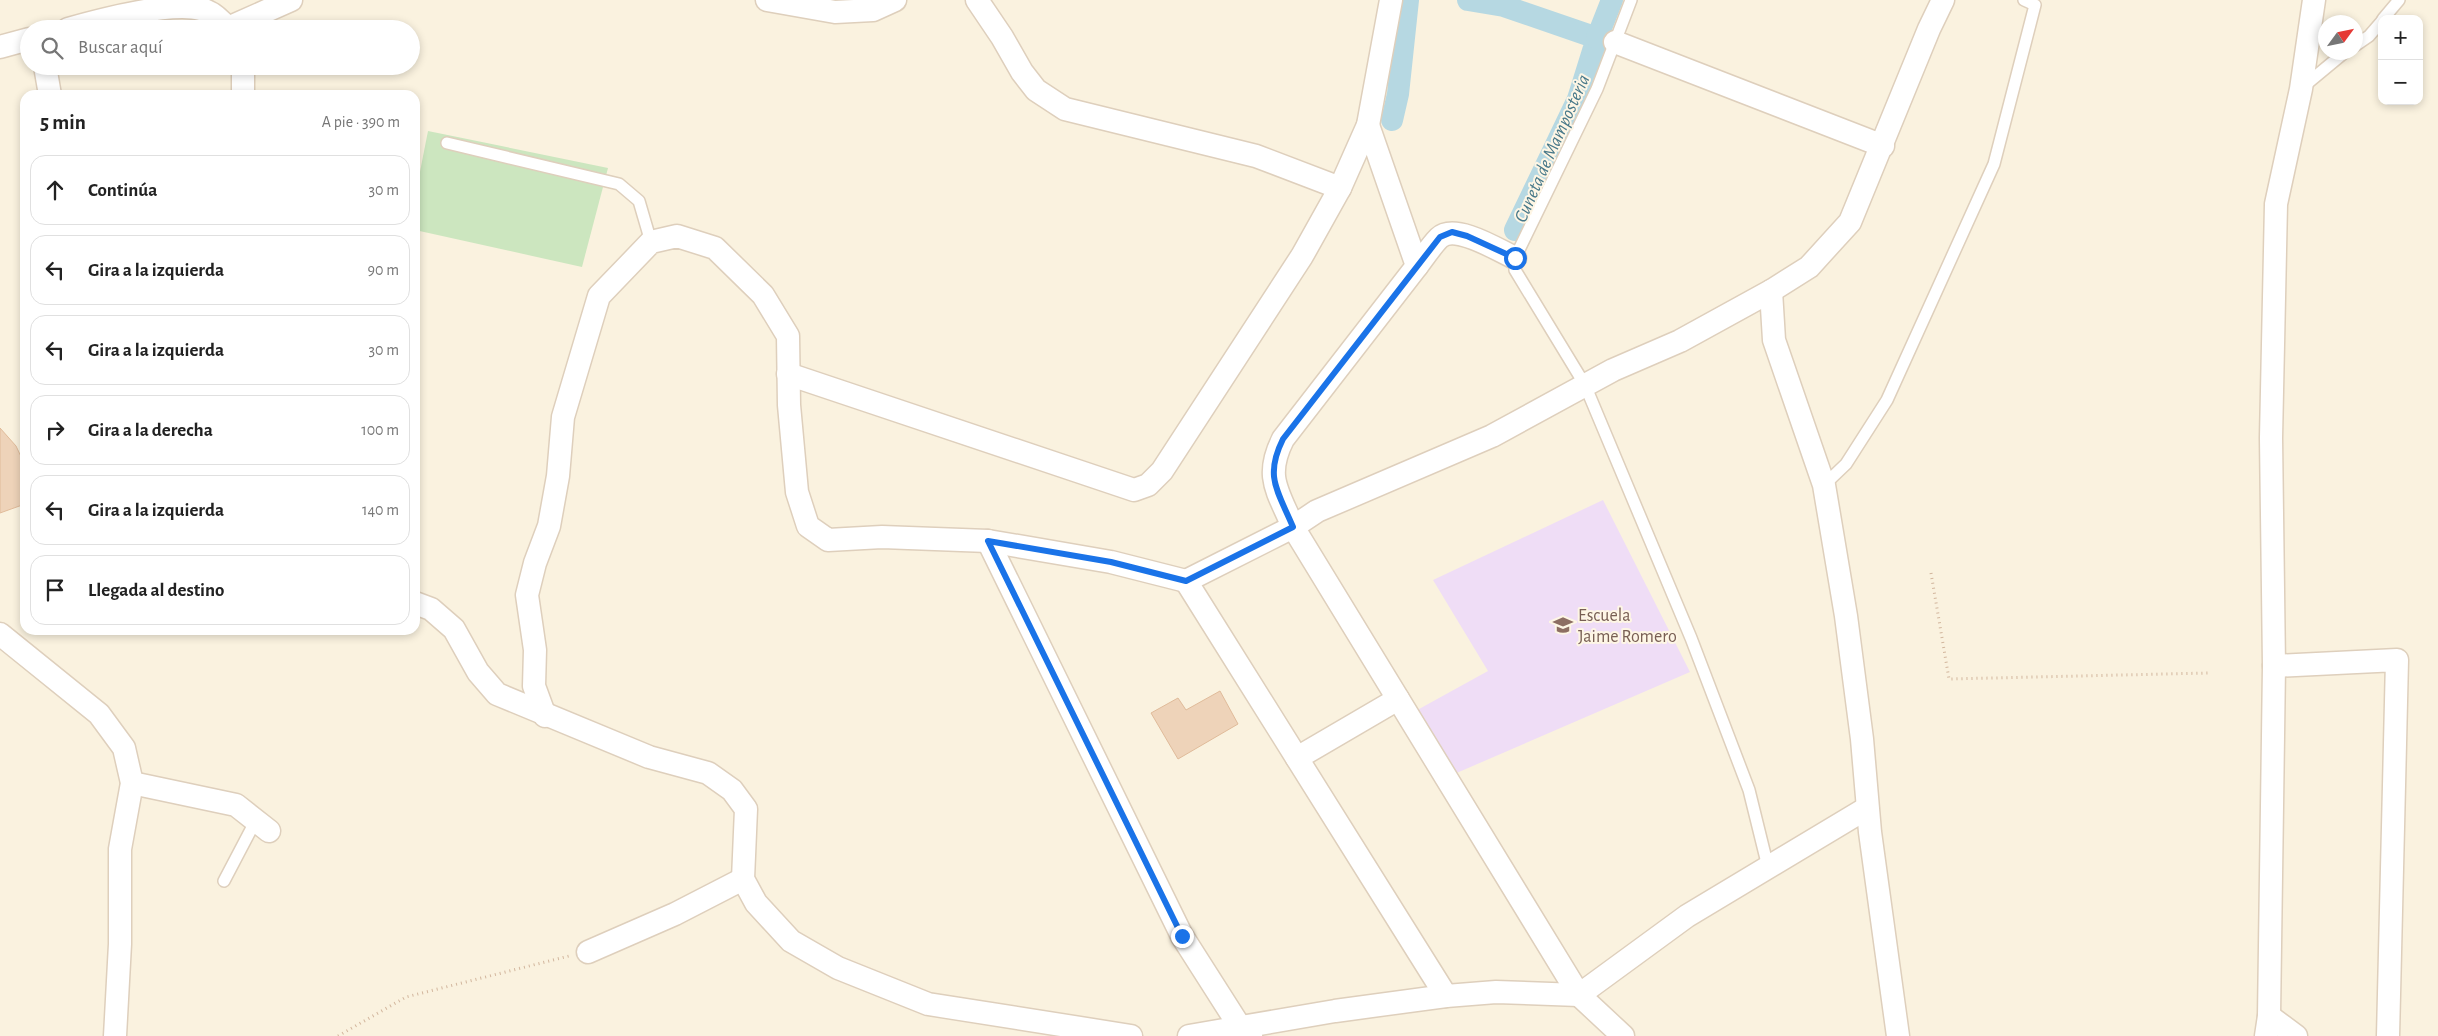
<!DOCTYPE html>
<html lang="es">
<meta charset="utf-8">
<style>
:root{--surface:#fff;--page:#f2f2f2;--text:#222;--muted:#767676;--line:#e0e0e0}
body{margin:0;font-family:"Alegreya Sans",sans-serif;background:var(--page);color:var(--text)}
.controls{position:absolute;right:15px;top:15px;display:grid;overflow:hidden;border-radius:10px;box-shadow:0 2px 8px #0003}
.controls button{width:45px;height:45px;display:grid;place-items:center;padding:0;border:0;border-bottom:1px solid var(--line);background:var(--surface);color:var(--text);font:25px sans-serif}
.compass{position:absolute;left:2318px;top:15px;width:45px;height:45px;border-radius:50%;background:var(--surface);box-shadow:0 2px 8px #0003;rotate:57deg}
.stop{position:absolute;width:15px;height:15px;margin:-11px;border:4px solid #1a73e8;border-radius:50%;background:#fff}
.stop.end{background:#1a73e8;border-color:#fff;box-shadow:0 1px 5px #0008}
.list{margin:0;padding:0;list-style:none}
h2{display:flex;justify-content:space-between;align-items:center;height:65px;margin:0;padding:0 20px;font-size:21px}
h2 small{font-size:16px;font-weight:400;color:var(--muted)}
.list li{display:grid;grid-template-columns:32px 1fr auto;gap:15px;align-items:center;box-sizing:border-box;height:70px;margin:0 10px 10px;padding:0 10px;border:1px solid var(--line);border-radius:15px}
.list b{display:block;font-size:19px;white-space:nowrap}
.list em{font-size:16px;font-style:normal;color:var(--muted)}
.icon{flex:none;width:28px;height:28px;fill:none;stroke:currentColor;stroke-width:2;stroke-linecap:round;stroke-linejoin:round}
.map{position:relative;flex:none;width:2438px;height:1036px;overflow:hidden}
.search{position:absolute;background:var(--surface);box-shadow:0 2px 8px #0003;left:20px;top:20px;width:400px;height:55px;display:flex;align-items:center;gap:12px;box-sizing:border-box;padding:0 18px;border-radius:28px;color:var(--muted);font-size:19px}
.panel{position:absolute;background:var(--surface);box-shadow:0 2px 8px #0003;left:20px;top:90px;width:400px;height:545px;border-radius:15px}
.map>svg:first-child{display:block}
.education{fill:#efddf6}
.green{fill:#cce6bf}
.lines{fill:none;stroke-linecap:round;stroke-linejoin:round}
.canal{stroke:#b6d8e2;stroke-width:22}
.building{fill:#eed3b9;stroke:#e0bb9a}
.lane-casing{stroke:#decfbc;stroke-width:14}
.street-casing{stroke:#decfbc;stroke-width:25}
.path{stroke:#d2b69d;stroke-width:3;stroke-dasharray:1 4;stroke-linecap:butt}
.lane{stroke:#fff;stroke-width:11}
.street{stroke:#fff;stroke-width:22}
.route{stroke:#1a73e8;stroke-width:6}
.labels{text-anchor:middle;stroke-width:4;stroke-linejoin:round;paint-order:stroke}
.education-label{font-size:18px;fill:#785e54;stroke:#fef6e5;text-anchor:start}
.water-label{font-size:19px;font-style:italic;fill:#477889;stroke:#fef6e5}
</style>
<div class="map">
<svg width="2438" height="1036" viewBox="0 0 2438 1036">
<rect width="100%" height="100%" fill="#faf2df"/>
<!-- education -->
<polygon class="education" points="1603,500 1690,672 1445,778 1410,714 1488,671 1433,580"/>
<!-- green -->
<polygon class="green" points="428,131 608,168 582,267 415,230 415,197"/>
<g class="lines">
<!-- canal -->
<g class="canal">
<polyline points="1468,0 1504,6 1597,38 1578,99 1515,230"/>
<polyline points="1609,42 1597,38 1612,0"/>
<polyline points="1392,120 1398,94 1408,0"/>
</g>
</g>
<!-- building -->
<g class="building">
<polygon points="0,428 16,446 25,465 25,504 0,513"/>
<polygon points="1220,691 1238,724 1178,759 1151,713 1178,698 1186,710"/>
</g>
<g class="lines">
<defs>
<g id="lane">
<polyline points="1631,0 1597,89 1515,258 1515,270 1585,385 1691,638 1749,790 1768,867"/>
<polyline points="2383,19 2399,0"/>
<polyline points="2356,45 2369,36 2382,21"/>
<polyline points="2304,86 2345,52"/>
<polyline points="447,143 619,184 639,201 651,242"/>
<polyline points="1824,485 1846,464 1887,400 1994,164 2035,5 2024,0"/>
<polyline points="224,881 256,820"/>
</g>
<g id="street">
<polyline points="767,0 835,12 873,10 895,0"/>
<polyline points="977,0 1002,37 1022,72 1036,90 1065,109 1256,156 1340,188"/>
<polyline points="228,28 291,0"/>
<path d="M68,29c32,-9 102,-28 133,-20 12,3 20,11 27,20"/>
<polyline points="1615,42 1883,146"/>
<polyline points="0,47 29,39"/>
<polyline points="45,66 50,95"/>
<polyline points="243,66 243,95"/>
<path d="M1368,125l49,141 -134,173c-19,38 -5,52 10,88l286,468 44,41"/>
<path d="M1417,266c7,-9 14,-20 22,-28 16,-15 59,12 76,20"/>
<polyline points="1771,291 1774,340 1824,485 1846,616 1862,739 1870,832 1898,1036"/>
<polyline points="788,374 1134,490 1148,485 1162,471 1302,256 1340,188 1368,125 1391,0"/>
<polyline points="988,541 1182,936 1240,1027 1251,1035"/>
<polyline points="415,603 431,609 454,629 478,672 497,694 649,757 708,773 732,790 746,809 743,879 756,903 791,941 838,968 928,1004 1131,1036"/>
<polyline points="0,634 99,714 124,748 132,783 120,849 120,944 115,1036"/>
<polyline points="2274,666 2397,660 2388,1036"/>
<polyline points="545,716 534,686 535,650 527,595 535,563 549,526 558,476 563,417 599,296 651,242 677,236 715,248 763,295 788,336 789,405 797,492 808,526 828,540 882,537 988,541 1111,562 1186,581"/>
<polyline points="1297,758 1398,699"/>
<polyline points="132,783 236,805 269,831"/>
<polyline points="588,952 675,914 743,879"/>
<polyline points="1446,996 1186,581 1293,527 1317,511 1492,436 1613,370 1680,341 1771,291 1809,267 1850,222 1929,29 1943,0"/>
<polyline points="2269,1016 2296,1036"/>
<polyline points="1189,1036 1335,1011 1446,996 1496,992 1579,995 1687,916 1867,808"/>
<polyline points="2266,1036 2269,1016 2274,666 2271,438 2276,204 2301,89 2314,0"/>
</g>
</defs>
<!-- lane casing -->
<use href="#lane" class="lane-casing"/>
<!-- street casing -->
<use href="#street" class="street-casing"/>
<!-- path -->
<g class="path">
<polyline points="1931,573 1949,679 2208,673"/>
<polyline points="338,1036 406,997 569,956"/>
</g>
<!-- lane -->
<use href="#lane" class="lane"/>
<!-- street -->
<use href="#street" class="street"/>
</g>
<g class="lines">
<!-- route -->
<path class="route" d="M1182,936l-194,-395 123,21 75,19 107,-54c-15,-36 -29,-50 -10,-88l157,-202 12,-5 15,4 48,22"/>
</g>
<!-- icons -->
<defs>
<symbol id="school-bare" viewBox="-9 -9 18 18"><path d="M0-5L7-2L0 1L-7-2ZM-4 1L0 2.5L4 1V4Q0 6-4 4Z" fill="#8d6e63" stroke="#fef6e5" stroke-width="2.5" paint-order="stroke"/></symbol>
</defs>
<g fill-rule="evenodd">
<use href="#school-bare" x="1549" y="611" width="28" height="28"/>
</g>
<g class="labels">
<!-- education labels -->
<g class="education-label">
<text x="1578" y="621">Escuela<tspan x="1578" dy="21">Jaime Romero</tspan></text>
</g>
<!-- water labels -->
<g class="water-label">
<text transform="translate(1551 148) rotate(-66)" y="7">Cuneta de Mamposteria</text>
</g>
</g>
</svg>
<div class="controls">
<button>+</button>
<button>−</button>
</div>
<svg class="compass" viewBox="-18 -18 36 36"><path d="M0-13l5 13h-10z" fill="#e53935"/><path d="M0 13l5-13h-10z" fill="#767676"/></svg>
<div class="stop" style="left:1515px;top:258px"></div>
<div class="stop end" style="left:1182px;top:936px"></div>
<div class="search"><svg class="icon" aria-label="search" viewBox="0 0 24 24"><circle cx="10" cy="10" r="6"/><path d="M15 15l6 6"/></svg>Buscar aquí</div>
<section class="panel">
<h2>5 min<small>A pie · 390 m</small></h2>
<ul class="list">
<li><svg class="icon" aria-label="ahead" viewBox="0 0 24 24"><path d="M12 20V5M6 11l6-6 6 6"/></svg><div><b>Continúa</b></div><em>30 m</em></li>
<li><svg class="icon" aria-label="left" viewBox="0 0 24 24"><path d="M17 20v-9H6M10 6l-5 5 5 5"/></svg><div><b>Gira a la izquierda</b></div><em>90 m</em></li>
<li><svg class="icon" aria-label="left" viewBox="0 0 24 24"><path d="M17 20v-9H6M10 6l-5 5 5 5"/></svg><div><b>Gira a la izquierda</b></div><em>30 m</em></li>
<li><svg class="icon" aria-label="right" viewBox="0 0 24 24"><path d="M7 20v-9h11M14 6l5 5-5 5"/></svg><div><b>Gira a la derecha</b></div><em>100 m</em></li>
<li><svg class="icon" aria-label="left" viewBox="0 0 24 24"><path d="M17 20v-9H6M10 6l-5 5 5 5"/></svg><div><b>Gira a la izquierda</b></div><em>140 m</em></li>
<li><svg class="icon" aria-label="arrive" viewBox="0 0 24 24"><path d="M6 21V4h12l-3 4 3 4H6"/></svg><div><b>Llegada al destino</b></div></li>
</ul>
</section>
</div>
